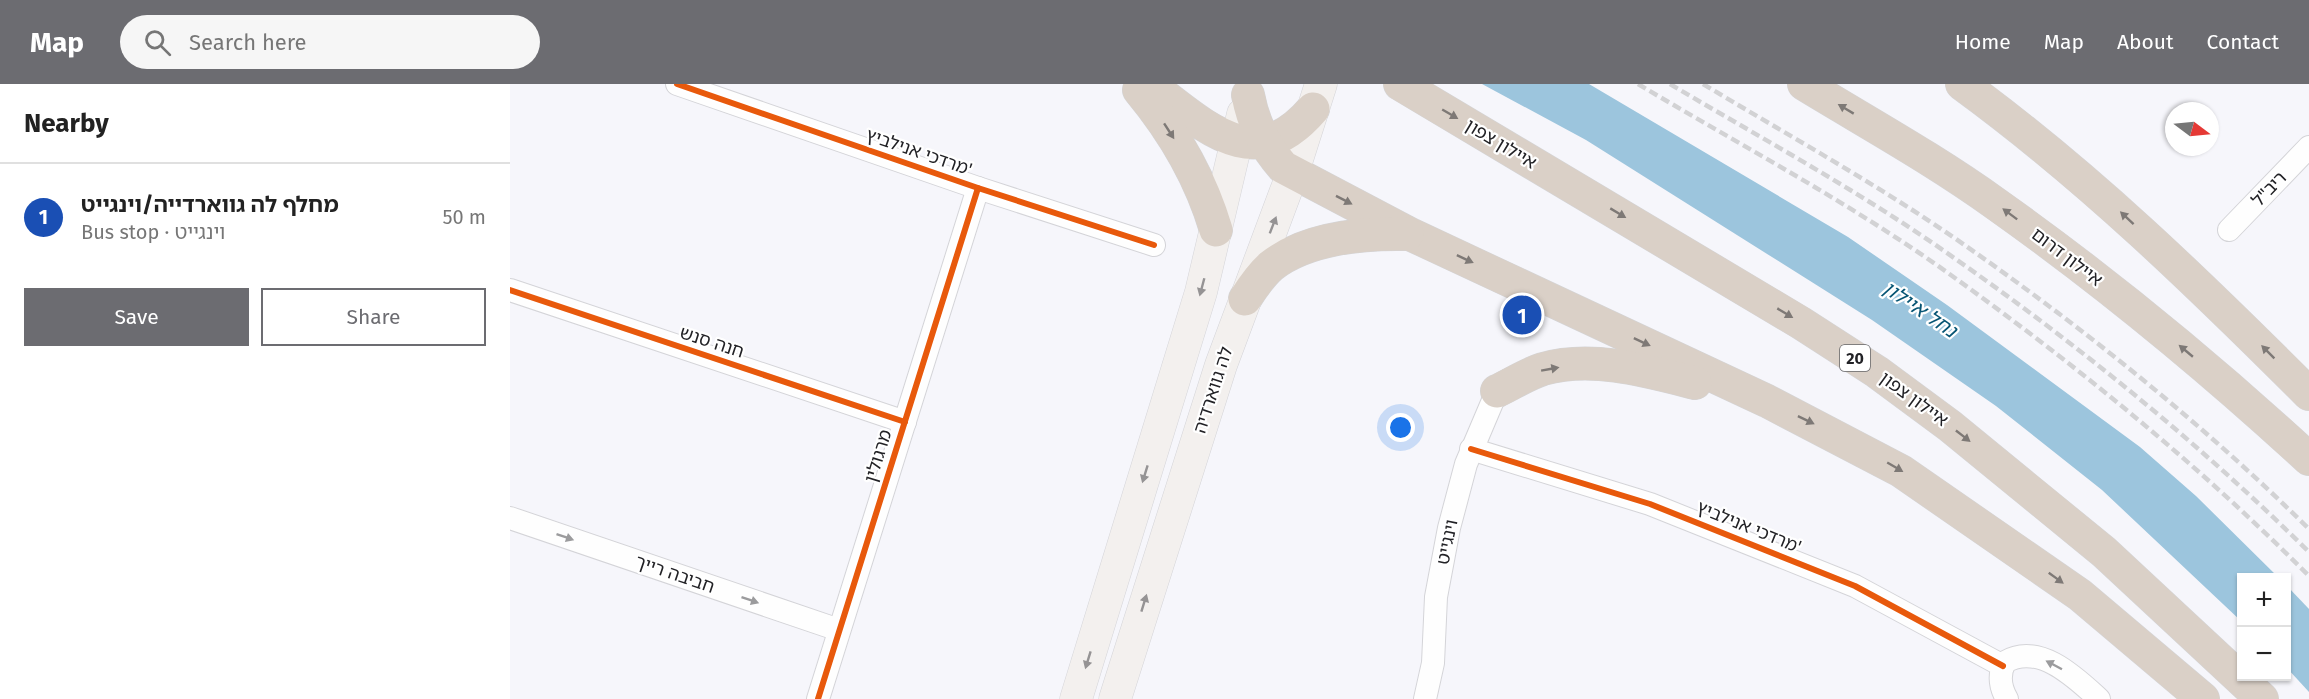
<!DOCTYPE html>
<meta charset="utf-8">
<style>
:root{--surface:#fff;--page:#f6f6f6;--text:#222;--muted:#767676;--line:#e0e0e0;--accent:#6c6c71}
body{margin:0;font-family:"Fira Sans","Noto Sans Hebrew",sans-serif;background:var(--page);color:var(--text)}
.controls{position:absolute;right:18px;bottom:18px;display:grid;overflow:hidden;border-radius:0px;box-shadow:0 2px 4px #0004}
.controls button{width:54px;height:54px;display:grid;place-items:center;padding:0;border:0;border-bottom:2px solid var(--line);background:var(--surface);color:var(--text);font:30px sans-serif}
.compass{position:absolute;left:1655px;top:18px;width:54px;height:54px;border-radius:50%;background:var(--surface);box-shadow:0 2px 4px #0004;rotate:106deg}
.you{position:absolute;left:891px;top:344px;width:21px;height:21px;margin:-15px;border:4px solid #fff;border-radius:50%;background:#1a73e8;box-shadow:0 0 0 9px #1a73e833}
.badge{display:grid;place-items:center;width:39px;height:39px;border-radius:50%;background:var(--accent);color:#fff;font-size:20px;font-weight:700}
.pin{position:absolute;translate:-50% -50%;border:3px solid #fff;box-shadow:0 2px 6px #0006}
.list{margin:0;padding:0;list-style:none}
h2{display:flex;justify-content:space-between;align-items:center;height:78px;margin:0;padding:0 24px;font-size:26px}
h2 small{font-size:20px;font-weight:400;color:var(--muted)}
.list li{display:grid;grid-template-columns:39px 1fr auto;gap:18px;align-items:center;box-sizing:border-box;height:108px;padding:0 24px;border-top:2px solid var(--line)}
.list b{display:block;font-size:22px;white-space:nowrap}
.list p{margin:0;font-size:20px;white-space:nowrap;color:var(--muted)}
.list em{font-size:20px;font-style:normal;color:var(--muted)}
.actions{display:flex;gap:12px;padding:18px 24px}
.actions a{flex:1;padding:14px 0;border:2px solid var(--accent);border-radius:0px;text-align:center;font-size:21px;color:var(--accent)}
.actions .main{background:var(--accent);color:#fff}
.icon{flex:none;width:33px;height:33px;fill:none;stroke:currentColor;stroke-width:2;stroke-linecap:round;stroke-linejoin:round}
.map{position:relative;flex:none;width:1799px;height:615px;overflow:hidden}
header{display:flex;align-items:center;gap:36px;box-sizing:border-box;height:84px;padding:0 30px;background:var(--accent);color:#fff}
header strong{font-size:28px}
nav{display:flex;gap:33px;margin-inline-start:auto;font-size:21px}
.search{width:420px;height:54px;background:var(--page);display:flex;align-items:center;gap:15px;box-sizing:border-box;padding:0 21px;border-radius:33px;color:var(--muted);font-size:22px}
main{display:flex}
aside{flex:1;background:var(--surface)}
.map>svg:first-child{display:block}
.water{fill:#9cc5dd}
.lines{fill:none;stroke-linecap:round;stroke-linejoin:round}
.street-casing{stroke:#d4d4d8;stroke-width:24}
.secondary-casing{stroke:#d4d4d8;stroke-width:33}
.highway-casing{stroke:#d4d4d6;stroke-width:34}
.street{stroke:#fefefe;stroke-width:22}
.secondary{stroke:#f3f0ee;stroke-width:32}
.highway{stroke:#dad0c7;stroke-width:33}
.rail{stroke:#d2d2d4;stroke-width:4.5;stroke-dasharray:9 4.5;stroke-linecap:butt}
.cycleway-casing{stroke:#fff;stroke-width:10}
.cycleway{stroke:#e8590c;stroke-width:6}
.oneway{fill:#7e7976}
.oneway2{fill:#959394}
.oneway3{fill:#9b9b9d}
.labels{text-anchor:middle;stroke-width:4.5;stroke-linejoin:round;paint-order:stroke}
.shield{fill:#fff;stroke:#646467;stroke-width:1.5}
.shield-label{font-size:16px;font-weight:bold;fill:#222226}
.street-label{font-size:18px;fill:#222226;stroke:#fff}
.water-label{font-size:20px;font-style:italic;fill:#075574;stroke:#fff}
</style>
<header>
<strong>Map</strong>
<div class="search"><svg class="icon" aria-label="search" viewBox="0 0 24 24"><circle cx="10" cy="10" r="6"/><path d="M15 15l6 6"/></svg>Search here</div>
<nav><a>Home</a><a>Map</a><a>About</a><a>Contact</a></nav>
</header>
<main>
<aside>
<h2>Nearby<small></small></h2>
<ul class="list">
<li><span class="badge" style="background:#1a4fb4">1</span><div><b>מחלף לה גווארדייה/וינגייט</b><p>Bus stop · וינגייט</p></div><em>50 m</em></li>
</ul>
<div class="actions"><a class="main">Save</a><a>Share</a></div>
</aside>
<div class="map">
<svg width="1799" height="615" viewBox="0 0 1799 615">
<rect width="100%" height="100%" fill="#f6f6fb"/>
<!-- water -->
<g class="water">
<polygon points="972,0 1079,0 1338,153 1437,221 1630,363 1686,412 1768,493 1732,494 1731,537 1592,406 1486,322 1362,236 1076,56"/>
<polygon points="1777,502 1799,525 1799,608 1777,584"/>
</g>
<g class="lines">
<defs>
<g id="street">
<polyline points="167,0 468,104 644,161"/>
<polyline points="1719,146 1799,63"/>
<polyline points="0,206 395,338"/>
<polyline points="961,365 1140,420 1345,502 1493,582"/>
<polyline points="0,434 329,546"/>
<polyline points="308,615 468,104"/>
<polyline points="915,615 923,579 926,513 939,444 956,380 987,307"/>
<path d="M1497,615c-7,-12 -9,-24 -2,-37 34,-20 70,15 94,37"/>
</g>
<g id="secondary">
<polyline points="566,615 691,208 733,30"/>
<polyline points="605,615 711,281 783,88 811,0"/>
</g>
<g id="highway">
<path d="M639,0c56,42 105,94 164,25"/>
<polyline points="890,0 1291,239 1367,288 1440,342 1594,468 1752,615"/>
<path d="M1294,0c64,39 131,76 192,120 110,78 214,164 313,255"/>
<path d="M1452,0c126,92 237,200 347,310"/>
<path d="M629,6c34,41 62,89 77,140"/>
<path d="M738,11c5,27 16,51 35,72l129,68 355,166 134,70 179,124 123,104"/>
<path d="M735,215c7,-11 16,-24 26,-33 36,-28 93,-33 136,-32"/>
<path d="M987,307c15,-7 30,-17 46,-22 49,-14 105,2 152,14"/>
</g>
</defs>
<!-- street casing -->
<use href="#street" class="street-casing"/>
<!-- secondary casing -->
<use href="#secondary" class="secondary-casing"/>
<!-- highway casing -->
<use href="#highway" class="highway-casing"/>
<!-- street -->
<use href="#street" class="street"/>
<!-- secondary -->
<use href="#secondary" class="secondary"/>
<!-- highway -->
<use href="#highway" class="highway"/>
<!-- rail -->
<g class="rail">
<path d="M1128,0c104,62 212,119 310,189 127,91 251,192 361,303"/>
<path d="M1160,0c96,57 196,111 287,176 124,87 244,185 352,292"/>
<path d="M1193,0c88,53 179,103 263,162 120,84 238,179 343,283"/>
</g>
<defs>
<g id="cycleway">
<polyline points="167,0 468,104 644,161"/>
<polyline points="0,206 395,338"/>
<polyline points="961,365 1140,420 1345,502 1493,582"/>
<polyline points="308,615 468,104"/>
</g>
</defs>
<!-- cycleway casing -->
<use href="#cycleway" class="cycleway-casing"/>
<!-- cycleway -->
<use href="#cycleway" class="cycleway"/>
</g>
<!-- one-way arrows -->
<defs><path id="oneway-solid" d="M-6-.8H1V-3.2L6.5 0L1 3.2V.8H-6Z" transform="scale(1.5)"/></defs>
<g class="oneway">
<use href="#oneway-solid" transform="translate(1336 25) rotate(-149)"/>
<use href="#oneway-solid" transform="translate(940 30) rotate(30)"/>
<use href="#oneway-solid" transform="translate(659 47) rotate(57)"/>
<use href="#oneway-solid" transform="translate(834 116) rotate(27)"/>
<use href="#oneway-solid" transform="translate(1108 129) rotate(31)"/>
<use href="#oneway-solid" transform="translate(1500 130) rotate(-143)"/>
<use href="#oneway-solid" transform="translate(1617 134) rotate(-137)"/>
<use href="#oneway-solid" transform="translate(955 175) rotate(25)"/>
<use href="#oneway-solid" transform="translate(1275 229) rotate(31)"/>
<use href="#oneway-solid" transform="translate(1132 258) rotate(25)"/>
<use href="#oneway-solid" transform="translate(1676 267) rotate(-140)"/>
<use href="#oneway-solid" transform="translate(1758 268) rotate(-135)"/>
<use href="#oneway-solid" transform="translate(1040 285) rotate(-10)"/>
<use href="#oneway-solid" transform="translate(1296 336) rotate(26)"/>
<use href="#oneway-solid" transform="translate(1453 352) rotate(38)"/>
<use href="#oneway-solid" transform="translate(1385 383) rotate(30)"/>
<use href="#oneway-solid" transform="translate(1546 494) rotate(36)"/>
</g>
<g class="oneway2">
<use href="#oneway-solid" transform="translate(763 141) rotate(-69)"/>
<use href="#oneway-solid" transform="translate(692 203) rotate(105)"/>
<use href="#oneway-solid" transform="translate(635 390) rotate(107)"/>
<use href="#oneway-solid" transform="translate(634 519) rotate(-73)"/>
<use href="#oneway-solid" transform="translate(578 576) rotate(107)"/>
</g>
<g class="oneway3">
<use href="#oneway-solid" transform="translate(55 453) rotate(19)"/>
<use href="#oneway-solid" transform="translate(240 516) rotate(19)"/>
<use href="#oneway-solid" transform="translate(1544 581) rotate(-152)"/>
</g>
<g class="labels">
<!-- shield labels -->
<rect class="shield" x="1330" y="261" width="30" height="26" rx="4.5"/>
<g class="shield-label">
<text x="1345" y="280">20</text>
</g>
<!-- street labels -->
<g class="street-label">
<text transform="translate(991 60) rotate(31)" y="6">איילון צפון</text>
<text transform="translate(409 68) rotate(19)" y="6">מרדכי אנילביץ'</text>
<text transform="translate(1759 105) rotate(-46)" y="6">ריב"ל</text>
<text transform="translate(1557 173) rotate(37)" y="6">איילון דרום</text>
<text transform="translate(202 258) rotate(18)" y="6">חנה סנש</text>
<text transform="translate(703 306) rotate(-72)" y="6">לה גווארדיה</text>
<text transform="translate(1404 315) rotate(36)" y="6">איילון צפון</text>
<text transform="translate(368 372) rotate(-73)" y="6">מרגולין</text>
<text transform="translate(1239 443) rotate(22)" y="6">מרדכי אנילביץ'</text>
<text transform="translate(937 458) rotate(-78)" y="6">וינגייט</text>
<text transform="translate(165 490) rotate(19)" y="6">חביבה רייך</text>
</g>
<!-- water labels -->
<g class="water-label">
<text transform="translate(1410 225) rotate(34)" y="7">נחל איילון</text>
</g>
</g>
</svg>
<div class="controls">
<button>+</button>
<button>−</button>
</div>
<svg class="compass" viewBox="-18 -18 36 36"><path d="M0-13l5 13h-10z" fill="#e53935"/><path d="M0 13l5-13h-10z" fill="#767676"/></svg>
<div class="you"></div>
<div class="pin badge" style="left:1012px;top:231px;background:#1a4fb4">1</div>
</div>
</main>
